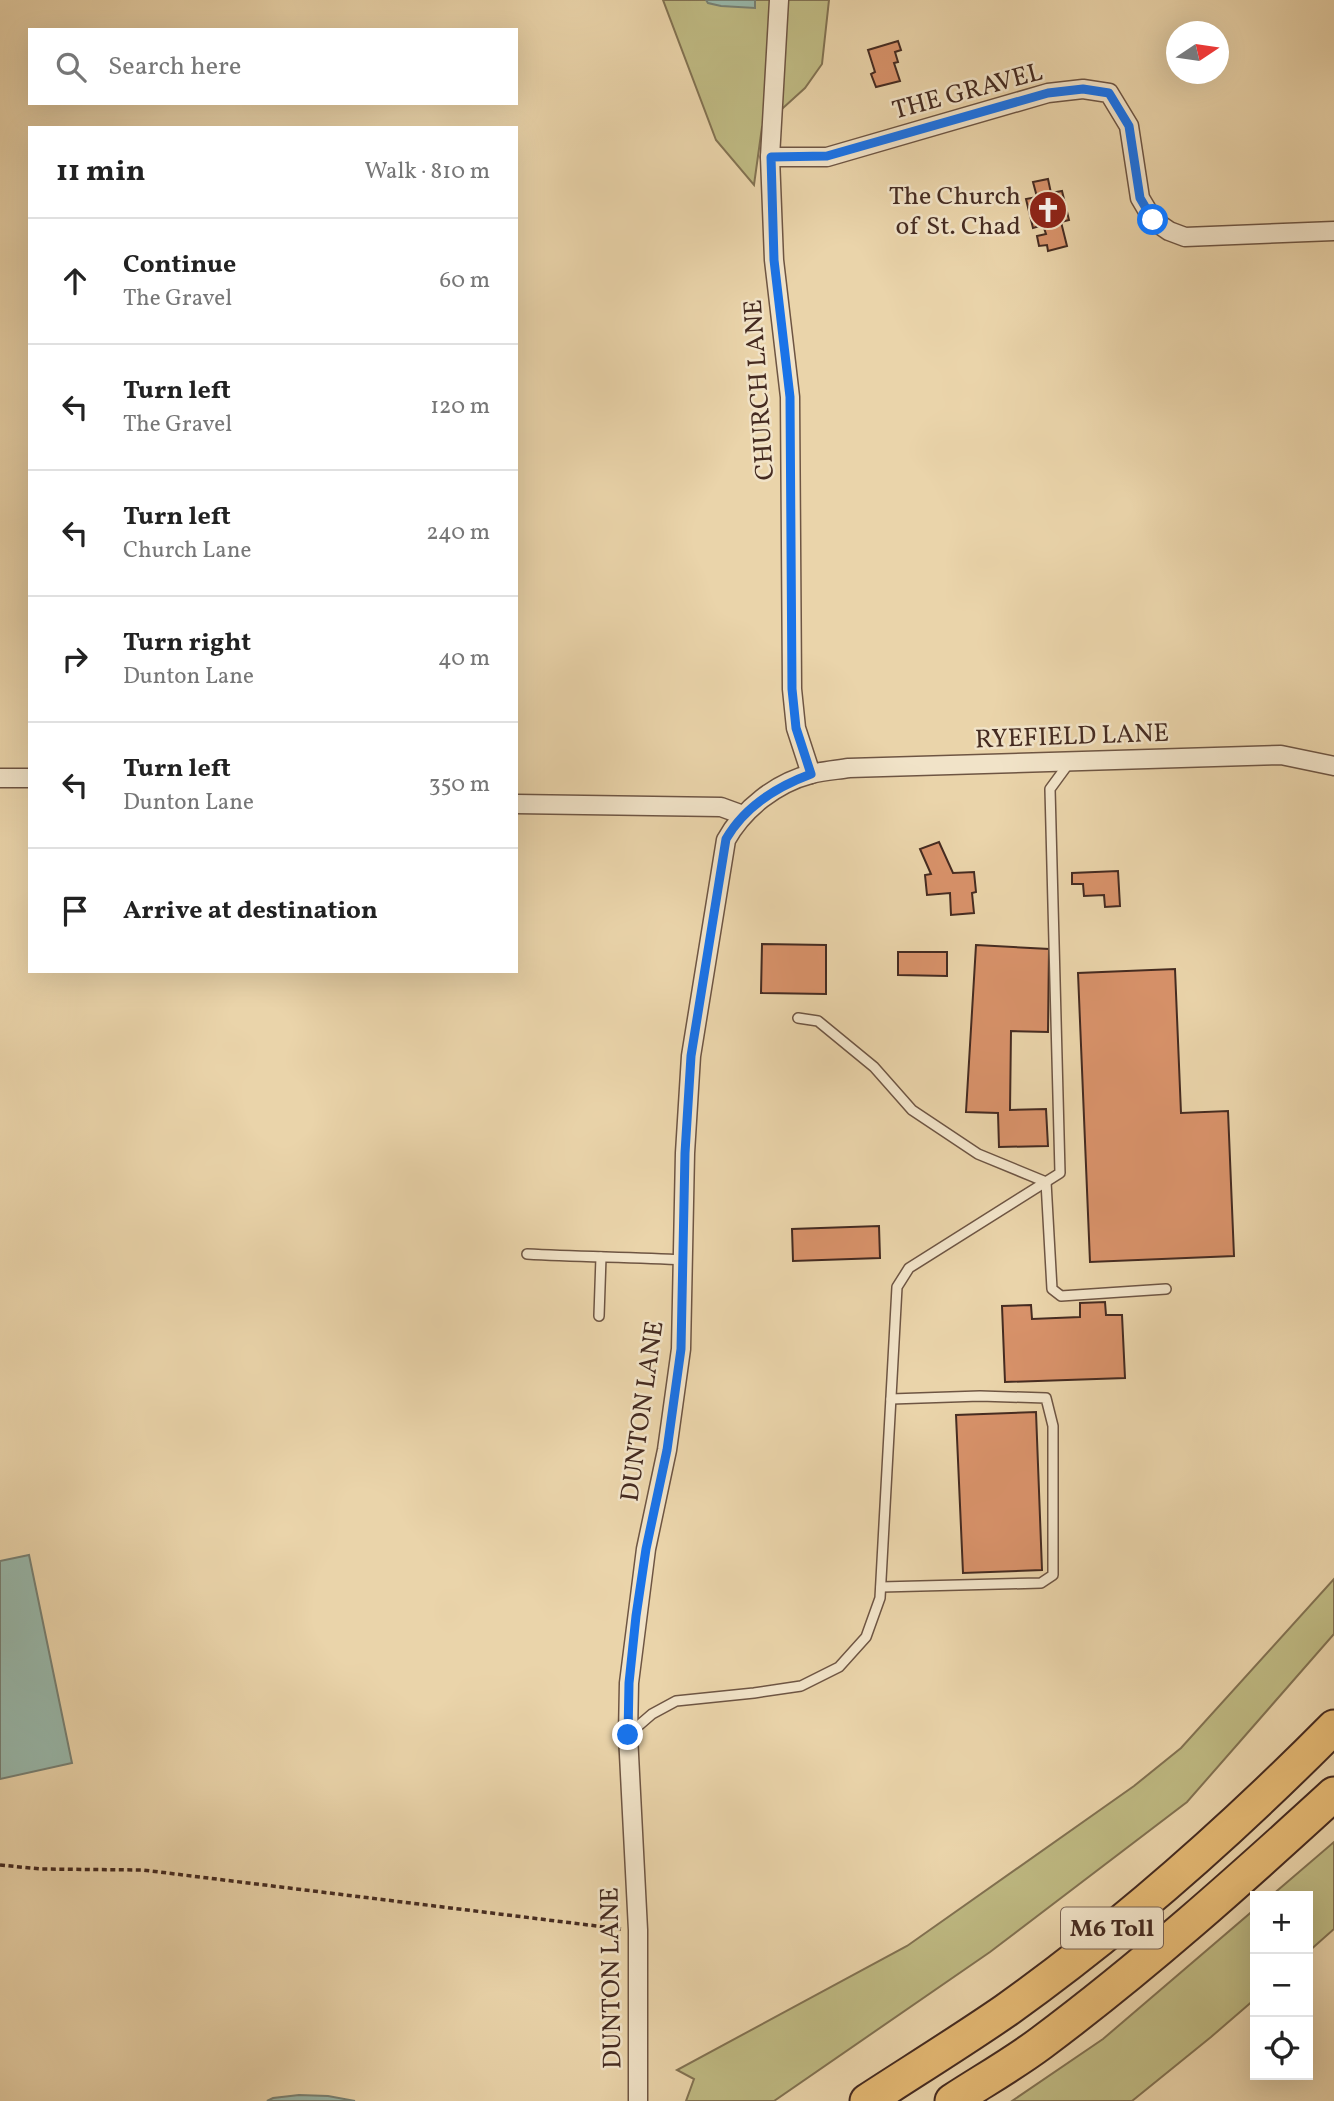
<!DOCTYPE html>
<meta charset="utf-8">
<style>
:root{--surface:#fff;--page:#f2f2f2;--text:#222;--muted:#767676;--line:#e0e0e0}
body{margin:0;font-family:Vollkorn,serif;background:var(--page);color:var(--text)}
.controls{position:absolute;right:21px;bottom:21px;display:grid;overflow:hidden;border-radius:0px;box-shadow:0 7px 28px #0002}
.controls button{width:63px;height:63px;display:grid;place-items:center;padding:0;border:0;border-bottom:2px solid var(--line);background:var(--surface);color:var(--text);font:35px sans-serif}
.compass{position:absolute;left:1166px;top:21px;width:63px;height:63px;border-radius:50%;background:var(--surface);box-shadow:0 7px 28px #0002;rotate:77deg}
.stop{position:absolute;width:21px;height:21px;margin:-16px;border:5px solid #1a73e8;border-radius:50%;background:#fff}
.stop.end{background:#1a73e8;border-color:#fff;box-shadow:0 2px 7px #0008}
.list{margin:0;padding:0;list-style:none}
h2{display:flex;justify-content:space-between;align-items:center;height:91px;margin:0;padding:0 28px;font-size:30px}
h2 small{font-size:23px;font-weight:400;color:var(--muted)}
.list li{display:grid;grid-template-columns:46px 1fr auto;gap:21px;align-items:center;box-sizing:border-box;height:126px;padding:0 28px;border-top:2px solid var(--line)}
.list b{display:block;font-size:26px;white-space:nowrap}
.list p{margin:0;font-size:23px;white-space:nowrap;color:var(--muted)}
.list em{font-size:23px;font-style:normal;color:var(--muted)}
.icon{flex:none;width:38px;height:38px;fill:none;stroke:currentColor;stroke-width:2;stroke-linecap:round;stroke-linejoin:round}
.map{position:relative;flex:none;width:1334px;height:2101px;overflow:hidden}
.search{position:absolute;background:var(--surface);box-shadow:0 7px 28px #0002;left:28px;top:28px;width:490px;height:77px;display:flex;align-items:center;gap:18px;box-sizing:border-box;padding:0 24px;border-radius:0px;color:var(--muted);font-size:26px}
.panel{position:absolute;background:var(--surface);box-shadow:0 7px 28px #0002;left:28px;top:126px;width:490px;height:847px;border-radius:0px}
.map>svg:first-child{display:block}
.green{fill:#bfba83;stroke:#827252;stroke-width:2}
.water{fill:#98b8ab;stroke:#778074;stroke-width:2}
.building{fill:#d8926a;stroke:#452b21;stroke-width:2}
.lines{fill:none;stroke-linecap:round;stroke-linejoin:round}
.service-casing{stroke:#6e5543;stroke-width:12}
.minor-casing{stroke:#6e5543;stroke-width:21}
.motorway-casing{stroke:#452b21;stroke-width:37}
.path{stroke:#452b21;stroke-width:3.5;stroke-dasharray:5 3.5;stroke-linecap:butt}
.service{stroke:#f1e3c8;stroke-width:9}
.minor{stroke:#f1e3c8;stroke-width:18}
.motorway{stroke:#e5ba75;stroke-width:33}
.route{stroke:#1a73e8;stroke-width:9}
.labels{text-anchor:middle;stroke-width:5;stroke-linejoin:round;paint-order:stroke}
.shield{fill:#f1e3c8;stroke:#796253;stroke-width:2}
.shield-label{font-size:24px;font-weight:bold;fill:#452b21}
.street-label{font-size:26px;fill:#452b21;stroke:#f1e3c8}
.poi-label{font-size:26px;fill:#452b21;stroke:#f1e3c8;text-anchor:end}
</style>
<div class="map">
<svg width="1334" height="2101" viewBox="0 0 1334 2101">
<rect width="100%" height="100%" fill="#ead4aa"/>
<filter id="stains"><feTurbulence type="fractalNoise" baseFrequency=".00286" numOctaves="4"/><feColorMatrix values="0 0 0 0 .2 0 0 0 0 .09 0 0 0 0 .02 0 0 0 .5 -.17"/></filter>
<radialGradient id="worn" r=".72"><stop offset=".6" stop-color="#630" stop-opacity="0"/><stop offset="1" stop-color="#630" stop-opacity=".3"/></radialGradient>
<!-- green -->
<g class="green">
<polygon points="663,0 829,0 822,64 805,88 762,127 754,185 716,140"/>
<polygon points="1334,1579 1334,1634 1187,1802 990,1952 774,2101 686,2101 694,2079 677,2070 907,1946 1134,1786 1181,1748"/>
<polygon points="1334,1842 1334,1929 1308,1952 1308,1896 1271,1896"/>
<polygon points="1255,1909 1255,1999 1211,2037 1132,2101 1012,2101 1103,2039"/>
</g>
<!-- water -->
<g class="water">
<polygon points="706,0 755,0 755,8 721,6 708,3"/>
<polygon points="29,1555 72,1763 0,1779 0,1561"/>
<polygon points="299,2095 328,2096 355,2101 267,2101 273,2098"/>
</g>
<!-- building -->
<g class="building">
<polygon points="898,41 901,50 895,52 898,62 894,63 900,81 876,87 871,74 875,72 868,50"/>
<polygon points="1048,179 1051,193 1062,191 1069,220 1061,222 1067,246 1048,251 1047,245 1039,246 1037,236 1046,234 1043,225 1033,228 1026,199 1037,197 1033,182"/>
<polygon points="939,842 953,873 974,872 976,892 972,893 974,913 951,915 950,893 927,895 925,875 931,874 920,849"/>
<polygon points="1118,871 1120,906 1105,907 1104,895 1084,896 1083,884 1072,884 1072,873"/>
<polygon points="762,944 826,945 826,994 761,993"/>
<polygon points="976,945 1049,949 1048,1032 1011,1031 1010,1110 1046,1109 1048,1146 999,1147 998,1113 966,1112"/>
<polygon points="898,952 947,952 947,976 898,975"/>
<polygon points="1175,969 1181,1113 1228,1111 1234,1256 1090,1262 1078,973"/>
<polygon points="879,1226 880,1258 793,1261 792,1229"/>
<polygon points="1105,1302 1106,1315 1122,1315 1125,1378 1005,1382 1002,1306 1031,1305 1032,1319 1080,1317 1080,1303"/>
<polygon points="1036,1412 1042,1570 963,1573 956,1415"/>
</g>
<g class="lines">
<defs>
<g id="service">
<polyline points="798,1018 818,1021 874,1067 912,1110 978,1154 1046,1182 1052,1289 1061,1296 1166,1289"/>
<path d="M527,1254c52,3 105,3 157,6"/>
<polyline points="599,1316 601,1257"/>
<polyline points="881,1587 1041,1583 1053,1575 1053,1426 1046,1398 980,1396 891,1399"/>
<polyline points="630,1733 652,1714 676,1701 754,1693 801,1686 839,1667 866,1637 880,1598 897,1287 909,1268 1060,1173 1050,789 1069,763"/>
</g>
<g id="minor">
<polyline points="779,0 770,157 774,260 790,397 792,689 796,728 811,774"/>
<polyline points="770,157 827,157 1048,93 1083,89 1109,93 1129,126 1140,198 1153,220 1169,231 1185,237 1334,231"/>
<polyline points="0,778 30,778"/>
<polyline points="516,804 721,807 743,815"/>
<path d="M638,2101v-171l-10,-195 1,-52 17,-134 21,-99 14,-101 4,-196 6,-97 35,-216c17,-31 50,-57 85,-66 12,-3 25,-4 38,-6l432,-13 53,11"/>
</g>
<g id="motorway">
<path d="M867,2101c46,-30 93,-59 138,-90 118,-84 227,-181 329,-284"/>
<path d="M952,2101c29,-19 61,-37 89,-58 103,-77 198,-162 293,-249"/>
</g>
</defs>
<!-- service casing -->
<use href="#service" class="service-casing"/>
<!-- minor casing -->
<use href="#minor" class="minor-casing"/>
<!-- motorway casing -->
<use href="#motorway" class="motorway-casing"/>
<!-- path -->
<polyline class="path" points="0,1865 41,1869 143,1870 621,1929"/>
<!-- service -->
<use href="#service" class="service"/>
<!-- minor -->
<use href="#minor" class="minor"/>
<!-- motorway -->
<use href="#motorway" class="motorway"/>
</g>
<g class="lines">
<!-- route -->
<path class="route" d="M628,1735l1,-52 7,-67 10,-67 21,-99 14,-101 4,-196 6,-97 35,-217c19,-33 50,-52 85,-65l-15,-46 -4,-39 -2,-292 -16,-137 -3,-103 56,-1 221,-63 35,-4 26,4 20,33 11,72 13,22"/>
</g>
<!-- icons -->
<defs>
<symbol id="church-disc" viewBox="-11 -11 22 22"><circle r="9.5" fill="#8f2418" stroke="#f1e3c8"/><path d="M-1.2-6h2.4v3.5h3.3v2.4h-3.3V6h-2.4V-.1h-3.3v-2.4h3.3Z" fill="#fff"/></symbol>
</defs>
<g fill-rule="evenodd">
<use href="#church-disc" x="1026" y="188" width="44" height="44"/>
</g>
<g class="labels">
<!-- shield labels -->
<rect class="shield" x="1061" y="1907.5" width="102" height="41" rx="5"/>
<g class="shield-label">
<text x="1112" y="1936">M6 Toll</text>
</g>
<!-- street labels -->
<g class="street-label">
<text transform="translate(967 90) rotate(-15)" y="9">THE GRAVEL</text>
<text transform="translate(758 390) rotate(-94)" y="9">CHURCH LANE</text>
<text transform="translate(1072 735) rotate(-2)" y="9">RYEFIELD LANE</text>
<text transform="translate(641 1411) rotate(-82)" y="9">DUNTON LANE</text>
<text transform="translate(610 1978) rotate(-91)" y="9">DUNTON LANE</text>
</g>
<!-- poi labels -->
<g class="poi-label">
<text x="1021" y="204">The Church<tspan x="1021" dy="30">of St. Chad</tspan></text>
</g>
</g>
<rect width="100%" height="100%" filter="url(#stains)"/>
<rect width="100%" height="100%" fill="url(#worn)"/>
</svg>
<div class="controls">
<button>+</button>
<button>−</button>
<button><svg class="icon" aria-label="locate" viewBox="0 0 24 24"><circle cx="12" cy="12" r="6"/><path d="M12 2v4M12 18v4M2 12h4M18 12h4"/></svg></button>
</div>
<svg class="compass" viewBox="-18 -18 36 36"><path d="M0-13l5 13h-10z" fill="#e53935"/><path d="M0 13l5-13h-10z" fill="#767676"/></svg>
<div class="stop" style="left:1153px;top:220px"></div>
<div class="stop end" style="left:628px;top:1735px"></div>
<div class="search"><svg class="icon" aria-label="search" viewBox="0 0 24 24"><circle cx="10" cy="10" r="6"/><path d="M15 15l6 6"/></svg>Search here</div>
<section class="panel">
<h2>11 min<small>Walk · 810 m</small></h2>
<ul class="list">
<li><svg class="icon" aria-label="ahead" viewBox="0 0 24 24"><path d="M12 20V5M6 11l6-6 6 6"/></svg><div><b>Continue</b><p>The Gravel</p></div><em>60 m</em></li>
<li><svg class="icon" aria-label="left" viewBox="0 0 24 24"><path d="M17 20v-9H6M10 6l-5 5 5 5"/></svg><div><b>Turn left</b><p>The Gravel</p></div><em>120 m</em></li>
<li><svg class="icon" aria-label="left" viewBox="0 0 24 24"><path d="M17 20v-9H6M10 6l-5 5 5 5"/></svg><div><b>Turn left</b><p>Church Lane</p></div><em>240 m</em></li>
<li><svg class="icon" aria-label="right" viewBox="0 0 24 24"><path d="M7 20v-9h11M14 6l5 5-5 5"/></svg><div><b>Turn right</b><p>Dunton Lane</p></div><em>40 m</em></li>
<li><svg class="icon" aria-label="left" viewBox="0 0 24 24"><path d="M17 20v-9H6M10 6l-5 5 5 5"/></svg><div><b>Turn left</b><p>Dunton Lane</p></div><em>350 m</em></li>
<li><svg class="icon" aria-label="arrive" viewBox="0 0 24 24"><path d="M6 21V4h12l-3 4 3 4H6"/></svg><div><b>Arrive at destination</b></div></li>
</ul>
</section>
</div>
